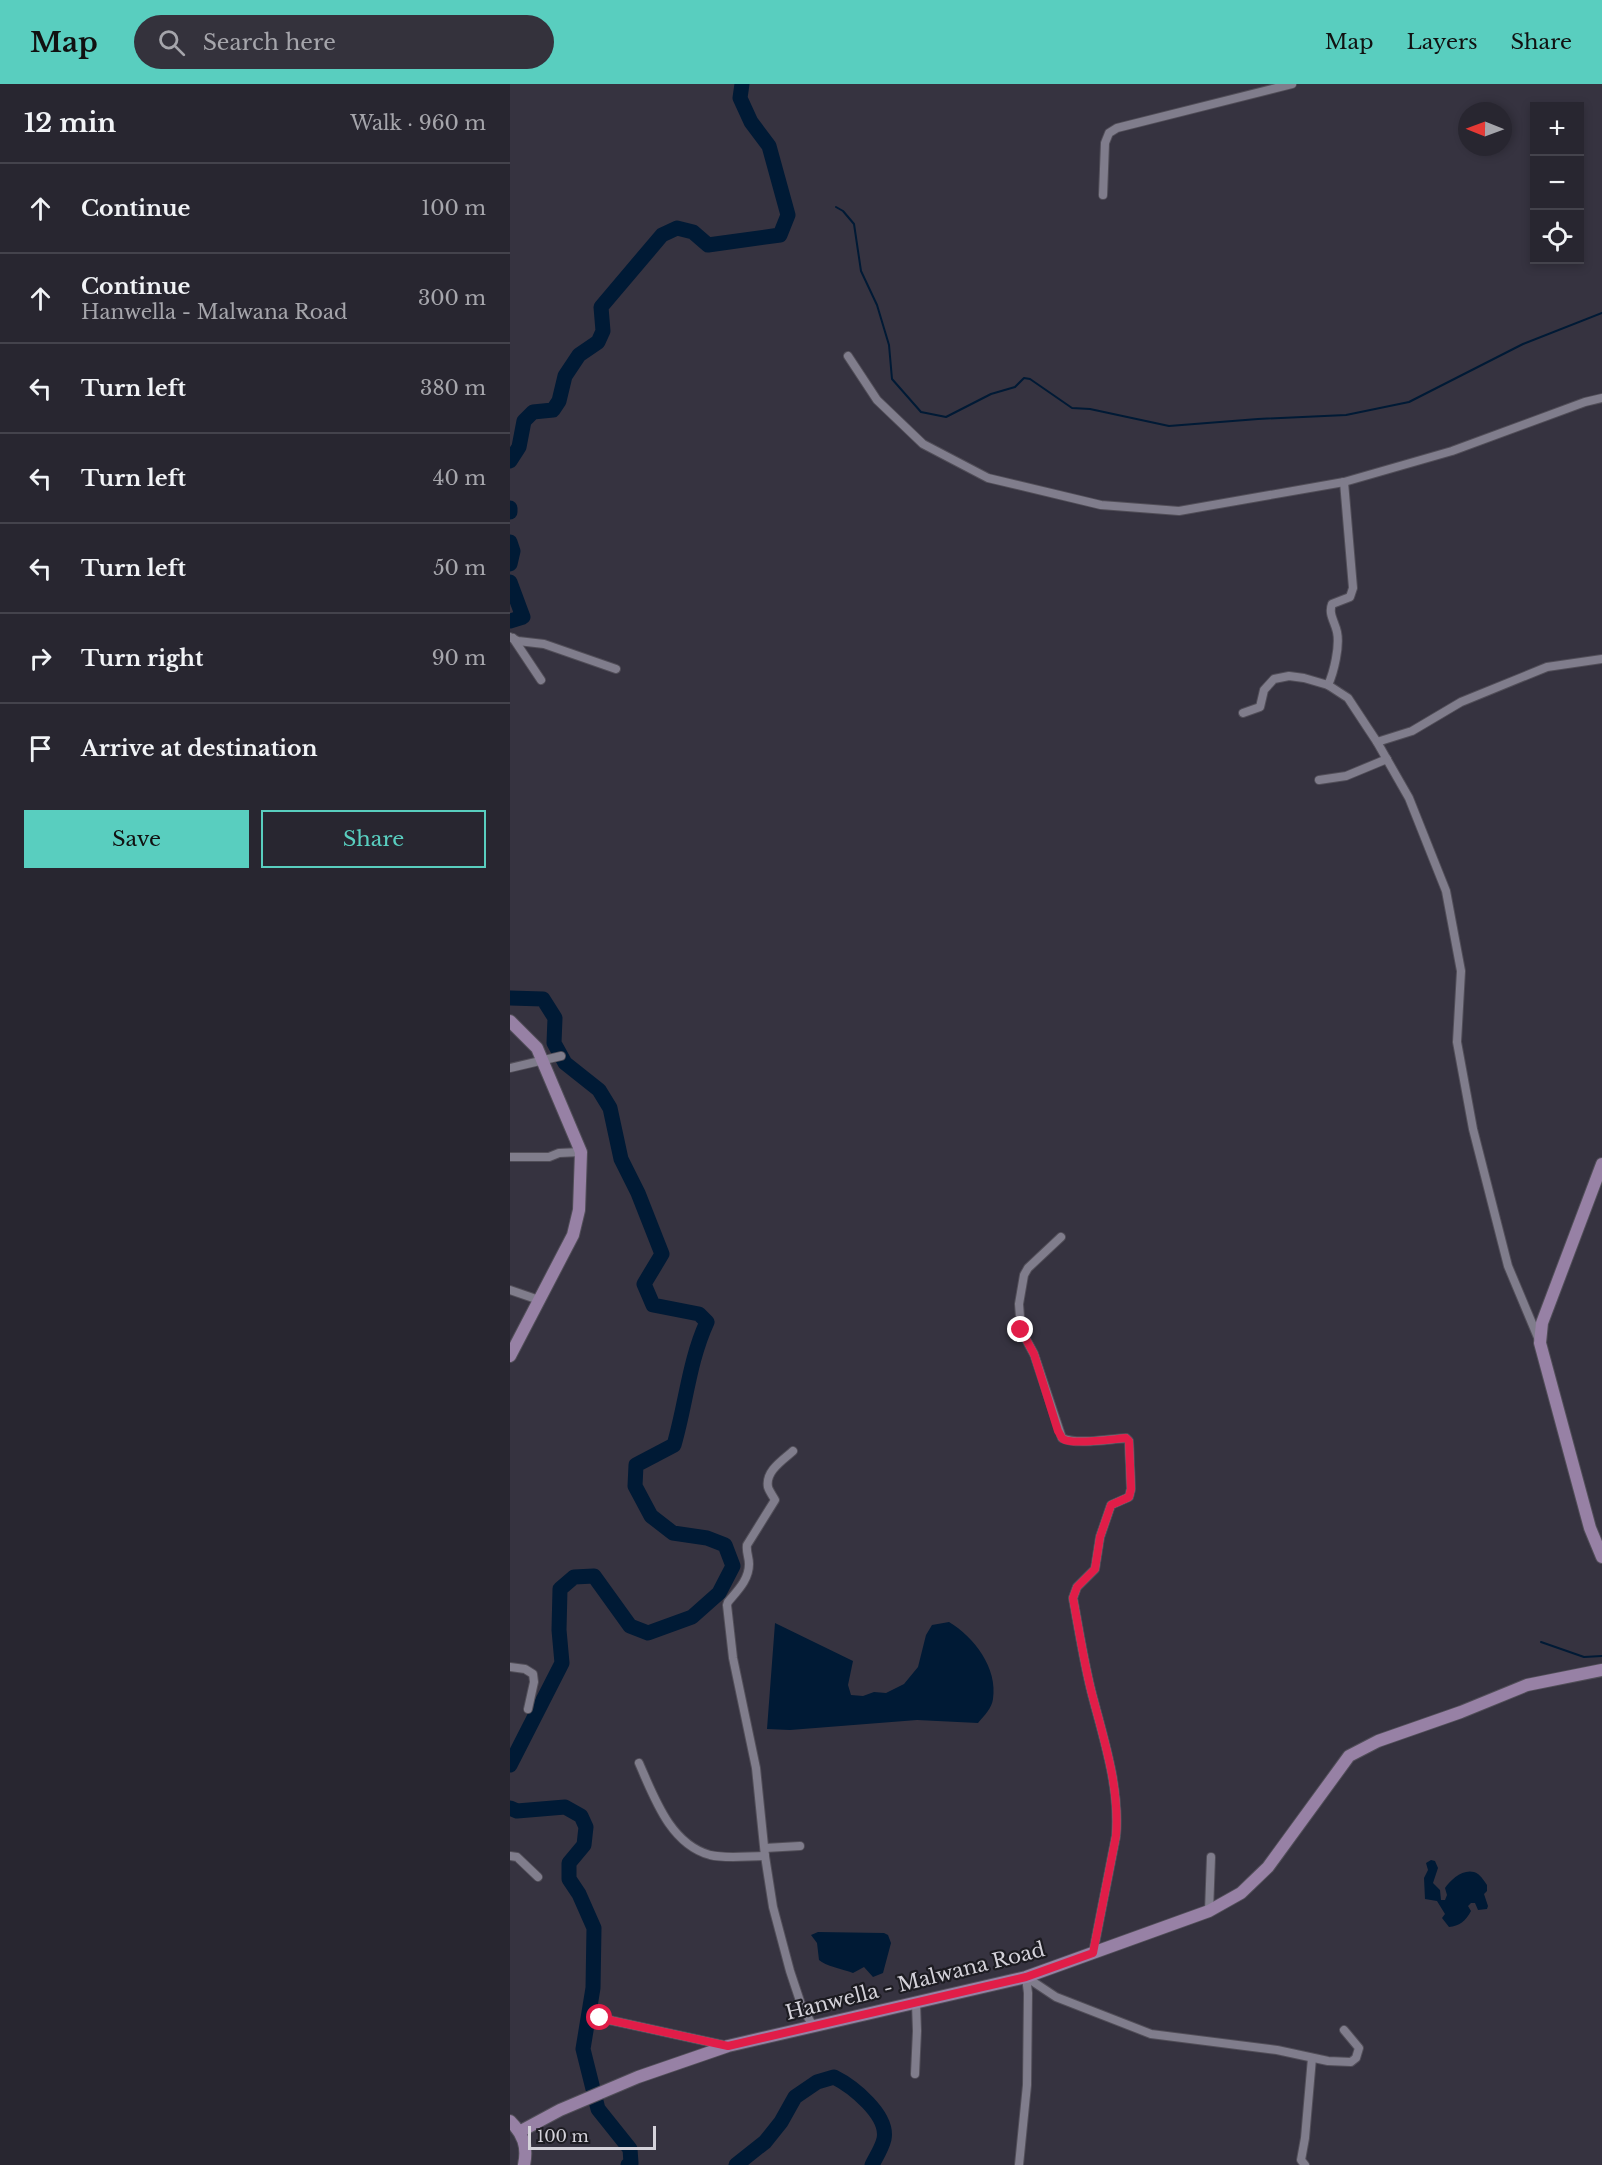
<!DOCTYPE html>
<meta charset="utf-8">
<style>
:root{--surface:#282630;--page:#34323c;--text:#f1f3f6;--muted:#a5a5ab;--line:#44434c;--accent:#59cebf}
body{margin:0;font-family:"Libre Baskerville",serif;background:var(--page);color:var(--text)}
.controls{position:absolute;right:18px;top:18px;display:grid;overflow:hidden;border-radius:0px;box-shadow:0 3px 9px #0003}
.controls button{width:54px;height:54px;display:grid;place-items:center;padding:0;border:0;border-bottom:2px solid var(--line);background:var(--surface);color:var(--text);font:30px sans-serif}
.compass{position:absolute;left:948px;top:18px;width:54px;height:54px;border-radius:50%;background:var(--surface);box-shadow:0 3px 9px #0003;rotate:271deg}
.scale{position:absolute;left:18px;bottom:15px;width:128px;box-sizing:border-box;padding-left:6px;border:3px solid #d4d2da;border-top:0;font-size:16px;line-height:21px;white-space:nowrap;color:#d4d2da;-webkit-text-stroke:4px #1d1c22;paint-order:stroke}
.stop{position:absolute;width:18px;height:18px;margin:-14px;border:4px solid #e11d48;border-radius:50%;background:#fff}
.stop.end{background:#e11d48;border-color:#fff;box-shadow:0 2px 6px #0008}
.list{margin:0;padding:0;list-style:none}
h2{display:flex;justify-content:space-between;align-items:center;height:78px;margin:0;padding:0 24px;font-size:26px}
h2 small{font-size:20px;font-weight:400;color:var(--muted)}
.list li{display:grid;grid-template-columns:39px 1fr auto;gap:18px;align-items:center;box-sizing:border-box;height:90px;padding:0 24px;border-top:2px solid var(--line)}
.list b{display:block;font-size:22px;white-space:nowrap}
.list p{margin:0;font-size:20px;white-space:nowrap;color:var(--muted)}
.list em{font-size:20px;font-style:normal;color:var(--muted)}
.actions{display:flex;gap:12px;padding:18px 24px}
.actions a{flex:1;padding:14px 0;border:2px solid var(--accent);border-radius:0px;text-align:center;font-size:21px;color:var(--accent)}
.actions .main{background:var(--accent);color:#111}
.icon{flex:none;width:33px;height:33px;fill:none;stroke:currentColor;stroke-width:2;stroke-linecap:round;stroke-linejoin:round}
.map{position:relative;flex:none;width:1092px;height:2081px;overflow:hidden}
header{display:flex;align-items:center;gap:36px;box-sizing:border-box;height:84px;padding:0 30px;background:var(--accent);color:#111}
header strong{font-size:28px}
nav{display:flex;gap:33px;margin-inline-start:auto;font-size:21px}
.search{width:420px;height:54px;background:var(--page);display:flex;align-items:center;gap:15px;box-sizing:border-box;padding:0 21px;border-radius:33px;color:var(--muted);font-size:22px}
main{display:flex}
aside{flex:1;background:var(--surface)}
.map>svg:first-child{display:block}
.water{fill:#001a35}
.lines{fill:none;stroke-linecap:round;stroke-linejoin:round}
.stream{stroke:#001a35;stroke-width:2}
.river{stroke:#001a35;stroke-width:15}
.street-casing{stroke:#514e58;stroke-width:10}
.secondary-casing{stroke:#514e58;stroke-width:14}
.street{stroke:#807d8c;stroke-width:8}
.secondary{stroke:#9781a5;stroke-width:12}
.route{stroke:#e11d48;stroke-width:8}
.labels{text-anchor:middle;stroke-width:4.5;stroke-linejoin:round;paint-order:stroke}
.street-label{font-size:20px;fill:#d4d2da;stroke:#1d1c22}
</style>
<header>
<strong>Map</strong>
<div class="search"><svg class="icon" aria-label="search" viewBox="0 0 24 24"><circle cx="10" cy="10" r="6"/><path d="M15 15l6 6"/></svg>Search here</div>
<nav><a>Map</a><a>Layers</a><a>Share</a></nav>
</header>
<main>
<aside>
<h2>12 min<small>Walk · 960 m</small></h2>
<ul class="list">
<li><svg class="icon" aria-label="ahead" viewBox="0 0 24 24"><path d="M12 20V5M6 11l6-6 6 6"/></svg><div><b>Continue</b></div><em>100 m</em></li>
<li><svg class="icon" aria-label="ahead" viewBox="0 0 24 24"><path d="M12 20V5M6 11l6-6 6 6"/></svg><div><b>Continue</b><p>Hanwella - Malwana Road</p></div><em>300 m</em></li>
<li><svg class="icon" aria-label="left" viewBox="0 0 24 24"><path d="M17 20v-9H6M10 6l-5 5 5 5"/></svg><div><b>Turn left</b></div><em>380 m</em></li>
<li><svg class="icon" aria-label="left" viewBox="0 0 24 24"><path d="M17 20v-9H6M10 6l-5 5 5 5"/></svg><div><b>Turn left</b></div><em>40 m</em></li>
<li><svg class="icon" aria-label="left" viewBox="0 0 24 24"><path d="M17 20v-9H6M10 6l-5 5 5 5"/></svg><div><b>Turn left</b></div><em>50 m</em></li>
<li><svg class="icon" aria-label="right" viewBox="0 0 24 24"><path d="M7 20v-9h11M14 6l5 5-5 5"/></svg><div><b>Turn right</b></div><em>90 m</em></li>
<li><svg class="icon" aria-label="arrive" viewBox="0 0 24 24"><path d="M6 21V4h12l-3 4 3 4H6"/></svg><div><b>Arrive at destination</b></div></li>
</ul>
<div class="actions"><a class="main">Save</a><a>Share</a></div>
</aside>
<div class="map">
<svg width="1092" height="2081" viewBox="0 0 1092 2081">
<rect width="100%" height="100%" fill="#363340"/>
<!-- water -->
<g class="water">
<path d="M439,1538c25,15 49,46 44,77 -1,9 -9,17 -15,24l-61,-3 -127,10 -23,-1 8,-106 78,38 -5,24 3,10 12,1 11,-4 12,1 18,-9 14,-17 8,-32 6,-10z"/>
<path d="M921,1776l4,1 3,7 -5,15 7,7 1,10h4l2,-5 -2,-7c6,-9 21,-22 33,-14 3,2 7,8 9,11v6l-3,3 4,12 -1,3 -9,1 -3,-7h-4l-3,3 3,5c-5,10 -12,15 -22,16l-7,-9 3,-4 -8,-13 -12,-2 -1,-21 4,-8 -2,-7z"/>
<path d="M308,1848l66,1 4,2 3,8 -8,30 -10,4 -9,-10 -11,6c-10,-4 -28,-7 -34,-13l-2,-17 -6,-8z"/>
</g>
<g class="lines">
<!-- stream -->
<g class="stream">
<polyline points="326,123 333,127 344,140 351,187 367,221 379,261 382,295 411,328 436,333 481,310 505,303 514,294 520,295 562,324 580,325 659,342 748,335 836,331 899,318 1013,260 1092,229"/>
<polyline points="1031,1558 1074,1573 1092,1572"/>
</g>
<!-- river -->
<g class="river">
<polyline points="0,377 9,363 14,337 23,328 43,326 49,317 55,292 69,271 88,258 93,247 91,223 152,151 167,144 183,148 198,161 270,151 278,131 259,62 241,38 230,14 232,0"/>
<polyline points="0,424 0,428"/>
<polyline points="0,458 3,467 0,480"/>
<polyline points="0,498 13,533 0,537"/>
<path d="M0,914l33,1 12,19 -1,25 11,20 34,27 11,18 11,51 17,34 24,61 -18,30 9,21 46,9 8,8c-18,39 -21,82 -33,123l-38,20 -1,21 16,30 22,17 34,5 18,7 8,21 -14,27 -27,24 -44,16 -18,-7 -36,-50 -20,1 -14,12 -1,41 3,33 -52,102"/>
<polyline points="0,1724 7,1727 55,1723 71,1732 76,1743 74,1761 59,1779 59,1795 69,1810 84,1844 83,1904 73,1965 88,2025 120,2065 121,2079 118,2081"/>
<path d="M226,2081l29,-23 16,-20 14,-25 22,-15 17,-5c18,9 55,38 50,62 -2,9 -8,18 -12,26"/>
</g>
<defs>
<g id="street">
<polyline points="593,111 595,59 599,49 607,44 782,0"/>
<polyline points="338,272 367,316 413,360 478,394 591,421 669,427 834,398 942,367 1075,318 1092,314"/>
<polyline points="0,553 8,557 34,560 106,585"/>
<polyline points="3,554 31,596"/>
<path d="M818,601c6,-13 12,-39 9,-53 -2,-10 -9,-18 -5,-28l18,-7 3,-9 -9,-106"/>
<polyline points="733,629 750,623 754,606 764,595 779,592 794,594 818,601 838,614 867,658 899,714 936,807 951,887 947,958 963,1045 998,1182 1029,1256"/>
<polyline points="867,658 902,647 951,618 1037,583 1092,575"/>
<polyline points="809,696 836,692 877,675"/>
<polyline points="0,984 51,972"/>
<polyline points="0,1073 39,1073 49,1069 71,1068"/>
<path d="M551,1153l-33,31 -4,7 -5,29 2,26 13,24 28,84c14,7 48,1 64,0l3,3 2,48 -2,8 -18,8 -11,32 -5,32 -18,18 -4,11c6,32 11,65 19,96 12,46 28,94 24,142l-23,117"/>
<polyline points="0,1206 29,1216"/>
<path d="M283,1367c-10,9 -28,20 -25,36 1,4 5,9 7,13l-28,45c-1,7 2,12 2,19 0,16 -12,27 -21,38l-1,3 6,53 23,110 9,88 8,51 17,64 12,36 11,19"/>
<polyline points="0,1583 15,1585 23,1590 24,1598 18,1625"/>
<path d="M129,1679c15,34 31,81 71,92 16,4 38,1 55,1"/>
<polyline points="255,1764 290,1762"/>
<polyline points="0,1772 7,1773 28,1793"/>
<polyline points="699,1827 701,1773"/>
<polyline points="516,1893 546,1913 641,1950 767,1966 818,1977 841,1978 846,1974 849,1964 834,1946"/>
<polyline points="90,1934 218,1962"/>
<polyline points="405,1990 407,1947 406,1919"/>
<polyline points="509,2081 517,2001 518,1909 516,1893"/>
<polyline points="795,2081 791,2076 795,2054 802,1974"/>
</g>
<g id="secondary">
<polyline points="0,937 27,964 71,1068 69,1126 63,1151 0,1272"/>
<polyline points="1092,1080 1032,1239 1030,1259 1080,1444 1092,1473"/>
<path d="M0,2037c13,13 18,25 14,44"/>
<polyline points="11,2047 50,2026 128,1993 218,1962 516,1893 699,1827 731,1809 758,1783 839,1672 868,1657 951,1628 1017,1601 1092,1586"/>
</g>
</defs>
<!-- street casing -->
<use href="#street" class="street-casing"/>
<!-- secondary casing -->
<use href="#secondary" class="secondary-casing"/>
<!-- street -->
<use href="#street" class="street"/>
<!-- secondary -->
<use href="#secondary" class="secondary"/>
</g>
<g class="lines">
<!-- route -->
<path class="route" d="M90,1934l128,28 298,-69 67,-24 23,-117c4,-48 -12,-96 -24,-142 -8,-31 -13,-64 -19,-96l4,-11 18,-18 5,-32 11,-32 18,-8 2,-8 -2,-48 -3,-3c-12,1 -55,7 -63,1 -2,-2 -4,-7 -5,-8l-24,-77 -13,-24"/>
</g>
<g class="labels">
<!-- street labels -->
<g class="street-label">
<text transform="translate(405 1897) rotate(-14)" y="7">Hanwella - Malwana Road</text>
</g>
</g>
</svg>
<div class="controls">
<button>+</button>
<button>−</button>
<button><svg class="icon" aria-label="locate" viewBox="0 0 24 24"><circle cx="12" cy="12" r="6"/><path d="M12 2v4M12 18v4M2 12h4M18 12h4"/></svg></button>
</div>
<svg class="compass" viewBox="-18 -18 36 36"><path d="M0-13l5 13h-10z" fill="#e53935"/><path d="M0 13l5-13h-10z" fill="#a5a5ab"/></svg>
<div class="scale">100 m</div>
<div class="stop" style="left:90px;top:1934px"></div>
<div class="stop end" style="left:511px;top:1246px"></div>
</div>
</main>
